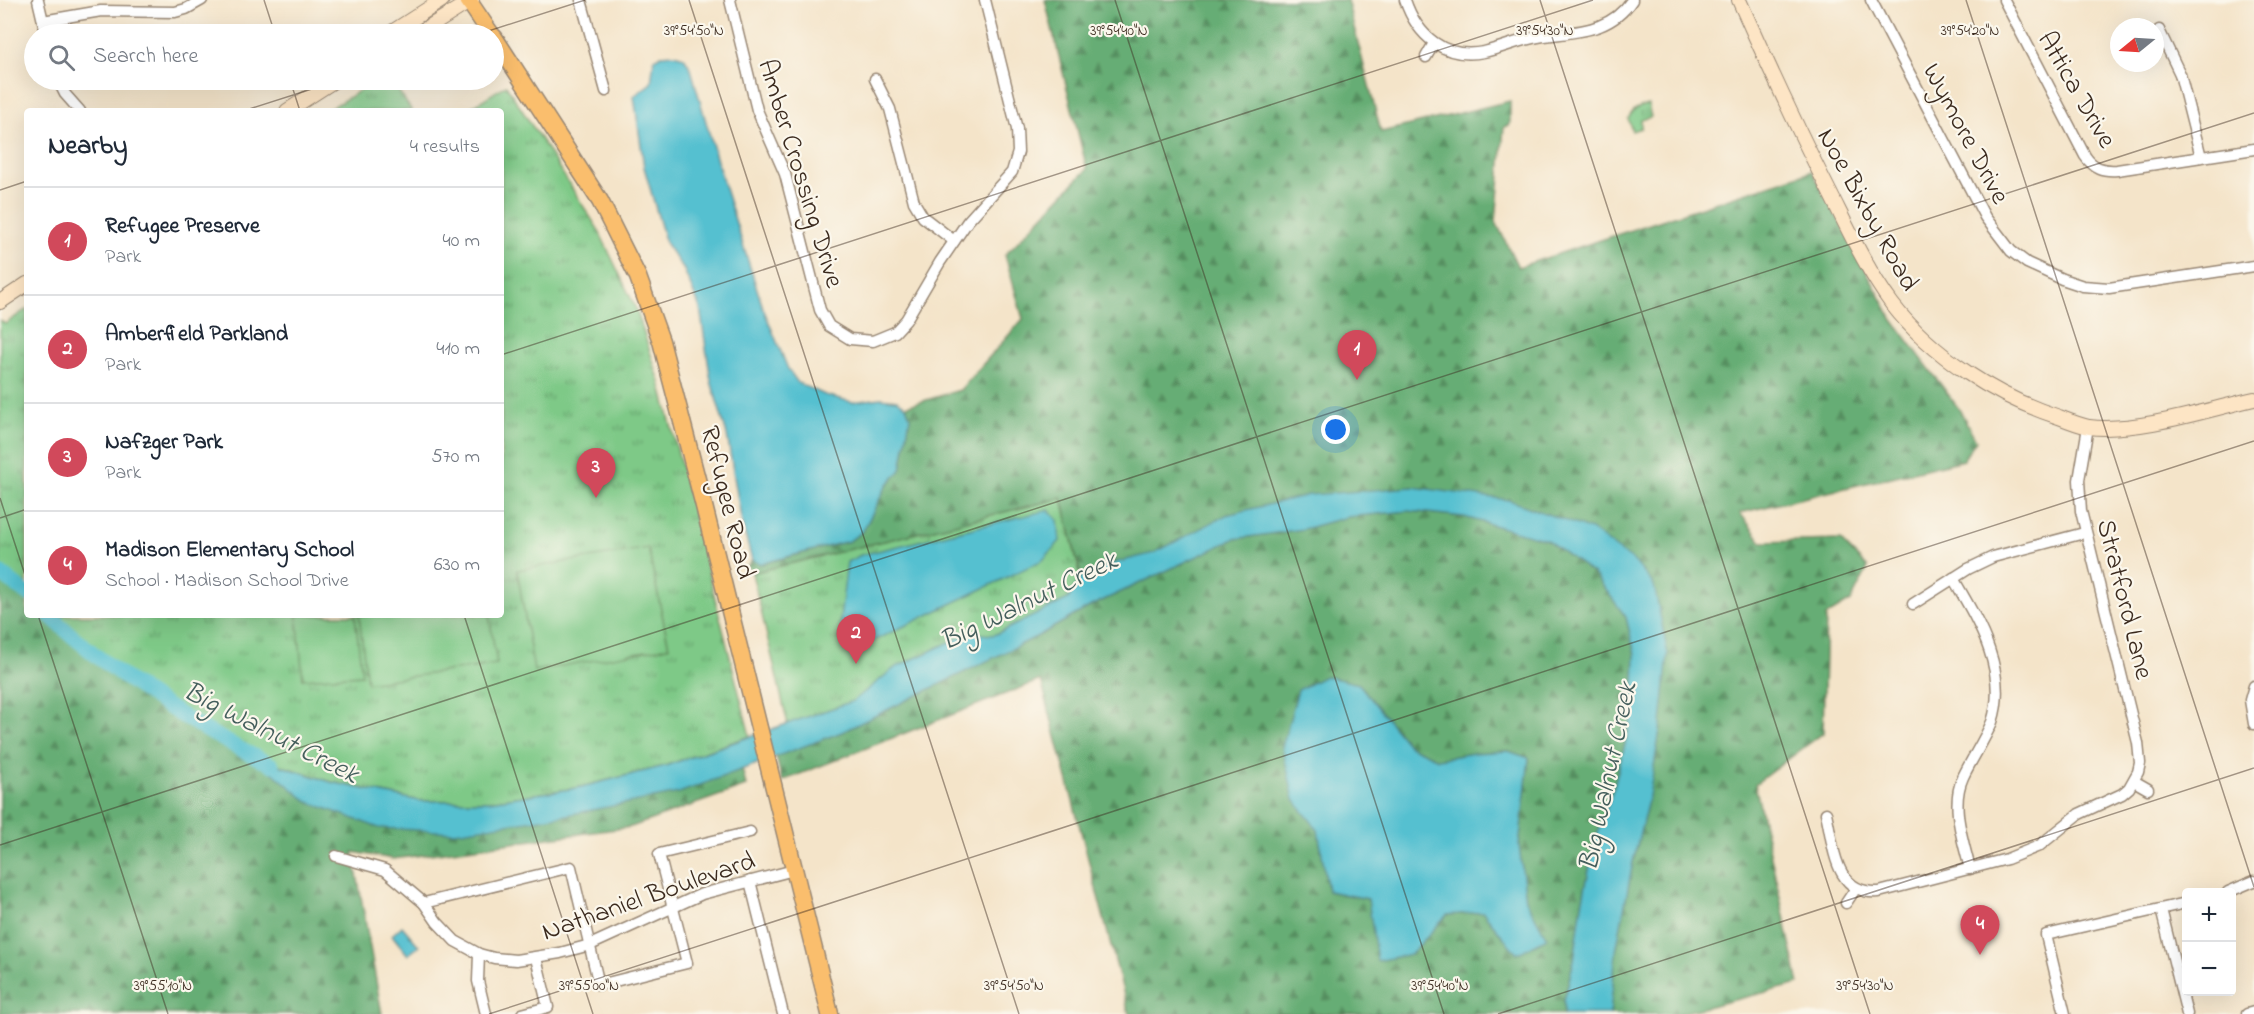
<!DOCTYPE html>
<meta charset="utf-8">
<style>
:root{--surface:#fff;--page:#f2f2f3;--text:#1f2937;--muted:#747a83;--line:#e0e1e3;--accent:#d1495b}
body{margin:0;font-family:"Indie Flower",sans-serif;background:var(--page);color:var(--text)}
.controls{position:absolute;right:18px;bottom:18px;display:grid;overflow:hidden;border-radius:6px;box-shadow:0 6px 24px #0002}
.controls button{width:54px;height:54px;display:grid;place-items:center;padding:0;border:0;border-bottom:2px solid var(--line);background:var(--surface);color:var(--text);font:30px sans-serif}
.compass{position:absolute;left:2110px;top:18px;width:54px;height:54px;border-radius:50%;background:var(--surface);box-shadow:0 6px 24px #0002;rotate:252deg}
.you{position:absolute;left:1336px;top:430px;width:21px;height:21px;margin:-15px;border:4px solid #fff;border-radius:50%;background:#1a73e8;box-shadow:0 0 0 9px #1a73e833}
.badge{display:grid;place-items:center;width:39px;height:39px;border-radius:50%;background:var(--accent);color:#fff;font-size:20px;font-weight:700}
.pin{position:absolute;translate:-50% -50px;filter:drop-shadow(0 2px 3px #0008)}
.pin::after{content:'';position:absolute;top:32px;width:21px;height:18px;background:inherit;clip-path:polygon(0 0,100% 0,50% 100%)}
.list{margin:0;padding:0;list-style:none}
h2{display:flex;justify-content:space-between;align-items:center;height:78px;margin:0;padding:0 24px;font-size:26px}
h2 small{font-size:20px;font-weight:400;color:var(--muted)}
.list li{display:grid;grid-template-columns:39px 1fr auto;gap:18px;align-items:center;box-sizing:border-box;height:108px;padding:0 24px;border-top:2px solid var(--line)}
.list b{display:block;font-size:22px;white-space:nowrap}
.list p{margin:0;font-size:20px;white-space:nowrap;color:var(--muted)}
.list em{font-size:20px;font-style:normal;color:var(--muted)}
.icon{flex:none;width:33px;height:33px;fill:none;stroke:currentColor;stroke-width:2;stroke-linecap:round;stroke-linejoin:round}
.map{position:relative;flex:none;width:2254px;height:1014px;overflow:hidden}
.search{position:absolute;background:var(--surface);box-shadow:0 6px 24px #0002;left:24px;top:24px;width:480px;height:66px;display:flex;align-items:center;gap:15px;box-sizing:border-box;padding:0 21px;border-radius:33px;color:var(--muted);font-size:22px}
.panel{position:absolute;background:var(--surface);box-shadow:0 6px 24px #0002;left:24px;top:108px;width:480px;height:510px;border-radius:6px}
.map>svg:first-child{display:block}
.grass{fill:url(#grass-tufts);stroke:#5c7a52;stroke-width:1.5}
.forest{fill:url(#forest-firs);stroke:#506c49;stroke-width:1.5;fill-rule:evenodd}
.garden{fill:#7ec987;stroke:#5c7a52;stroke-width:1.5}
.water{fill:#55c0d0;stroke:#487577;stroke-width:1.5}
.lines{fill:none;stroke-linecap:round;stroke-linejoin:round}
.river{stroke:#55c0d0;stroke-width:15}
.street-casing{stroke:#988774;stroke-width:13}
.secondary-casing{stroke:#988774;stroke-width:16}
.primary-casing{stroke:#988774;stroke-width:19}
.street{stroke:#fff;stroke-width:10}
.secondary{stroke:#fde5c5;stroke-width:14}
.primary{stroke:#fabe6d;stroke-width:16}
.ticks{fill:none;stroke:#3b2a1e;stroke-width:1.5;stroke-opacity:0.45}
.labels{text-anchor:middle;stroke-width:4.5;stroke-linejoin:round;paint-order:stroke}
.street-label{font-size:27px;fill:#3b2a1e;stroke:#fbf7ec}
.water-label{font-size:28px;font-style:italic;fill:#445e5c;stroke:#fbf7ec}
.ticks-label{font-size:15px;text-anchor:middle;fill:#3b2a1e;stroke:#fbf7ec;stroke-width:4.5;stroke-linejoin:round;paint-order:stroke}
</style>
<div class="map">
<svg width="2254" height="1014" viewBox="0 0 2254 1014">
<defs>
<pattern id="grass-tufts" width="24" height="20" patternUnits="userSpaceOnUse" patternTransform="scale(1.5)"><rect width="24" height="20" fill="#7ec987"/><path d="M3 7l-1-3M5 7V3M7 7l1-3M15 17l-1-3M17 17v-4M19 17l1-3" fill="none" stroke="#68a36e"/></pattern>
<pattern id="forest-firs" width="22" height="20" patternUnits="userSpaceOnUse" patternTransform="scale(1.5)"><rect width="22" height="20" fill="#66ad74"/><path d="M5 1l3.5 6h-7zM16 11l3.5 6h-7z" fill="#558d5f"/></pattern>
</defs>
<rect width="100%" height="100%" fill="#fbf7ec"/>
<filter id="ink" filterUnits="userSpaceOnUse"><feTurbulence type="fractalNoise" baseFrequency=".0167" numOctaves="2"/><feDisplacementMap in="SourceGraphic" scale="12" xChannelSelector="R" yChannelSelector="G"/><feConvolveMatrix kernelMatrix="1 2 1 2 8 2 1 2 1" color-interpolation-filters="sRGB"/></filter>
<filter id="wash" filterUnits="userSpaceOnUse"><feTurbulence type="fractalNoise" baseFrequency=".008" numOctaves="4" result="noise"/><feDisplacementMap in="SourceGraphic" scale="24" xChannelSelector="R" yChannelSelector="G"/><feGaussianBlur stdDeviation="1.35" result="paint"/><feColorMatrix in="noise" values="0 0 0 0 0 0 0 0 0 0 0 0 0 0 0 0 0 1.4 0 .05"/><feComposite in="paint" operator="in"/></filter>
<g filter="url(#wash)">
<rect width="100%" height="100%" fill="#f4e4c9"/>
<!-- grass -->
<g class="grass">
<polygon points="377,80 391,80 412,111 326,111"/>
<polygon points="506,85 598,229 636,309 660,382 750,736 665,766 577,788 489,801 420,801 331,782 254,757 162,703 81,645 49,615 501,615 501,111 465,111"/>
<path d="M1648,105l3,12 -10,3v8l-9,3 -4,-12c5,-10 10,-12 20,-14z"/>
<polygon points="27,309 27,594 0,573 0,320 5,324"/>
<polygon points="1062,498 1085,595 790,733 752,573"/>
</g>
<!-- forest -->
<g class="forest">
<polygon points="1045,0 1347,0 1381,132 1510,101 1510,124 1504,127 1496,222 1518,267 1812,171 1893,320 1959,409 1976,440 1963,460 1740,513 1762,542 1840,540 1868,568 1851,601 1826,616 1823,733 1755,784 1799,984 1678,1014 1610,1014 1616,951 1633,862 1649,796 1661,724 1634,561 1413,487 1181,542 1180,540 1154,554 1118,562 1081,577 1062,498 752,573 747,566 752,560 761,564 849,541 863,531 887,485 901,470 910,417 906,406 960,390 1023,319 1005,255 1087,169"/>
<path d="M1409,511l55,6 83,23 47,34 32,43 9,37 -2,60 -19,72 -19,55 -13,63 -8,56 -10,39v15h-435l-88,-334 -259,101 -6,-25 66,-24 196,-96 53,-30 143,-67 70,-10 43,-12zM1359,684l50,62 29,13 36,-6 34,-2 21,7 -10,88 7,54 20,38 -29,16 -34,-42 -36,3 -36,39 -43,-55 -40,-8 -10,-61z"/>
<polygon points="0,573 27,594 27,615 49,615 81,645 162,703 254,757 331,782 420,801 489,801 577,788 665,766 736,741 746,786 631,827 393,859 353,852 382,1014 0,1014"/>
</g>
<!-- garden -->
<g class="garden">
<polygon points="648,548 669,647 534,671 517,570"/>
<polygon points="297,615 355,615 362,675 303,679"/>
<polygon points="359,615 489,615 497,664 367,683"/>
</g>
<!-- water -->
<g class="water">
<polygon points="674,54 684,57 691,69 723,182 763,308 788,369 798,383 825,395 852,402 881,398 897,400 906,406 910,417 901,470 887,485 863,531 849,541 760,564 752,560 742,524 727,435 711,381 700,308 684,270 666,244 644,167 634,96 651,83 654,59 661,55"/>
<polygon points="1413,487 1509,500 1591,530 1634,561 1654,585 1668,654 1661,724 1649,796 1633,862 1616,951 1610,1014 1564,1014 1564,1000 1574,960 1582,904 1595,841 1614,786 1633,714 1635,654 1626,617 1594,574 1547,540 1464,517 1409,511 1347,517 1304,529 1234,539 1091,606 1038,636 842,732 679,793 567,815 455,832 379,828 308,802 254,757 331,782 420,801 489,801 577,788 665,766 853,701 896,667 969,633 994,635 1068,599 1081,577 1118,562 1154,553 1226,515 1308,495"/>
<polygon points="1049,510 1058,520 1060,541 1043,560 852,651 840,639 840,620 847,562 861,555"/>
<polygon points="1325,676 1359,684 1409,746 1438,759 1474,753 1508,751 1529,758 1519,846 1526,900 1547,938 1517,954 1483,912 1447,915 1411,954 1377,961 1368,899 1328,891 1318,830 1294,800 1282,747 1298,690"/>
<polygon points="402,926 419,946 408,955 392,935"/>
</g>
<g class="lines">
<!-- river -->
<g class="river">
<polyline points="0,573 27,594"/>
<path d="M49,615c64,60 144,112 223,150"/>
</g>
</g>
</g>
<g filter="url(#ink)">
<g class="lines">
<defs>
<g id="street">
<polyline points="38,0 46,34"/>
<polyline points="581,0 606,91"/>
<polyline points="730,0 757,110 785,174 820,310 829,326 850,339 873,341 895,332 906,320 940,262 968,221 1012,172 1018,152 1017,129 985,0"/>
<path d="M1405,0c12,36 40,60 79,52 18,-4 35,-12 54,-15 36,-6 71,-3 94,-37"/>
<polyline points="1871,0 1985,217 2011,251 2027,263 2062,279 2083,286 2109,288 2254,266"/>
<path d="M2004,0l81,156c8,12 18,15 32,14l137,-21"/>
<polyline points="43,21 101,11 175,12 186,9 202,0"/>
<polyline points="2159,30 2180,74 2201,157"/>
<polyline points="1426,57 1434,43"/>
<polyline points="875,79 890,109 914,202 923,217 954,241"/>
<polyline points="58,80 65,94 80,111"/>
<path d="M1953,578c25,43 56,93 39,144 -8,19 -20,36 -29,55 -13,28 0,63 7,92"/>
<polyline points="1913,604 1968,569 1993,557 2084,533"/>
<polyline points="2254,686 2250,700 2254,724"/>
<polyline points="2134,781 2148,789"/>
<path d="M1826,813c8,33 8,82 53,79l128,-33 32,-13 40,-32 43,-20 7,-6 9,-16 2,-9 -2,-20 -57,-232 -2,-31 9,-53"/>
<polyline points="336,856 385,870 424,903 437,922 455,941 479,954 494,958 516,960 560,953 590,945 702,894 794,870"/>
<polyline points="750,881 783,1014"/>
<polyline points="2228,892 2254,881"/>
<polyline points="424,903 571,867 599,985 687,963 659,854 750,832"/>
<polyline points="1846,903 1856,888"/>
<polyline points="2161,909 2187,1014"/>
<polyline points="479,954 478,981 486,1014"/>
<polyline points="522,1014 548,1007 536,958"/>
<polyline points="2065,1014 2046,935 2186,903"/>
<polyline points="2247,1014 2254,1012"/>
</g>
<g id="secondary">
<path d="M1739,0c29,65 59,130 91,193 19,38 37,77 62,111 40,52 104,93 167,113 10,4 20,8 30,10 47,6 118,-17 165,-28"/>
<polyline points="389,34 442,0"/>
<polyline points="418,34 472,0"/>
<polyline points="287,111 335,80"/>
<polyline points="0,302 27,284"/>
</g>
<g id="primary">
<polyline points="468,0 491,34"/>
<polyline points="494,37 600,201 638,277 661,341 704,506 830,1014"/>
</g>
</defs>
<!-- street casing -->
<use href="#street" class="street-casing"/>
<!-- secondary casing -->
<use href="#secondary" class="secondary-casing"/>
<!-- primary casing -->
<use href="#primary" class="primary-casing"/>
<!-- street -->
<use href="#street" class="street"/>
<!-- secondary -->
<use href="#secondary" class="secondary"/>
<!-- primary -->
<use href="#primary" class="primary"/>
</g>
</g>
<!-- ticks -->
<path class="ticks" d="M264,0l11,34M689,0l330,1014M1115,0l329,1014M1540,0l330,1014M1966,0l288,887M479,34l106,-34M290,80l10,31M243,111l97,-31M0,190l27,-9M501,355l1092,-355M0,498l27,83M0,518l27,-9M38,615l130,399M464,615l129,399M0,845l2254,-732M489,1014l1765,-573M1498,1014l756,-246"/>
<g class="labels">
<!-- street labels -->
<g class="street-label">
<text transform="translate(2078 89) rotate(60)" y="9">Attica Drive</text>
<text transform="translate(1967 133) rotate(62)" y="9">Wymore Drive</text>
<text transform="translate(802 173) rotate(73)" y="9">Amber Crossing Drive</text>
<text transform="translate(1869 209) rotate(61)" y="9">Noe Bixby Road</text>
<text transform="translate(729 502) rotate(76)" y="9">Refugee Road</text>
<text transform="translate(2126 599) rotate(76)" y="9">Stratford Lane</text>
<text transform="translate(648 895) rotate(-19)" y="9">Nathaniel Boulevard</text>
</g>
<!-- water labels -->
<g class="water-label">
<text transform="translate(1028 599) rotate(-26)" y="10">Big Walnut Creek</text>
<text transform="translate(272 731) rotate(27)" y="10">Big Walnut Creek</text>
<text transform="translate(1606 776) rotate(-78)" y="10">Big Walnut Creek</text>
</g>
</g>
<g class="ticks-label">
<text x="694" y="35">39°54'50"N</text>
<text x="1119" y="35">39°54'40"N</text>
<text x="1545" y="35">39°54'30"N</text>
<text x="1970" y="35">39°54'20"N</text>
<text x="163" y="990">39°55'10"N</text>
<text x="589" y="990">39°55'00"N</text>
<text x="1014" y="990">39°54'50"N</text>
<text x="1440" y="990">39°54'40"N</text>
<text x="1865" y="990">39°54'30"N</text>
</g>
</svg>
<div class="controls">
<button>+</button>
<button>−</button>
</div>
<svg class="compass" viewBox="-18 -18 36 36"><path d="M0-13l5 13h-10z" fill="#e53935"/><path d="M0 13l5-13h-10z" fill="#747a83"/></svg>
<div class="you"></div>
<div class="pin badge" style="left:1357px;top:380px">1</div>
<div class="pin badge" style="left:856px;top:664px">2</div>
<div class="pin badge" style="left:596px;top:498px">3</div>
<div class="pin badge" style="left:1980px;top:955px">4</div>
<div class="search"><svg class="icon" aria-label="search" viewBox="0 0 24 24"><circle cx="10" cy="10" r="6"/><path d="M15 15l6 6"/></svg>Search here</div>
<section class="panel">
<h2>Nearby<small>4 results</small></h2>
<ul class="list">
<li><span class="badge">1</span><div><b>Refugee Preserve</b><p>Park</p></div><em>40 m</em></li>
<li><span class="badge">2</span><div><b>Amberfield Parkland</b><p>Park</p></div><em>410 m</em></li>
<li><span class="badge">3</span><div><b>Nafzger Park</b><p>Park</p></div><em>570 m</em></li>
<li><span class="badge">4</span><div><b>Madison Elementary School</b><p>School · Madison School Drive</p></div><em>630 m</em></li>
</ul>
</section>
</div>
